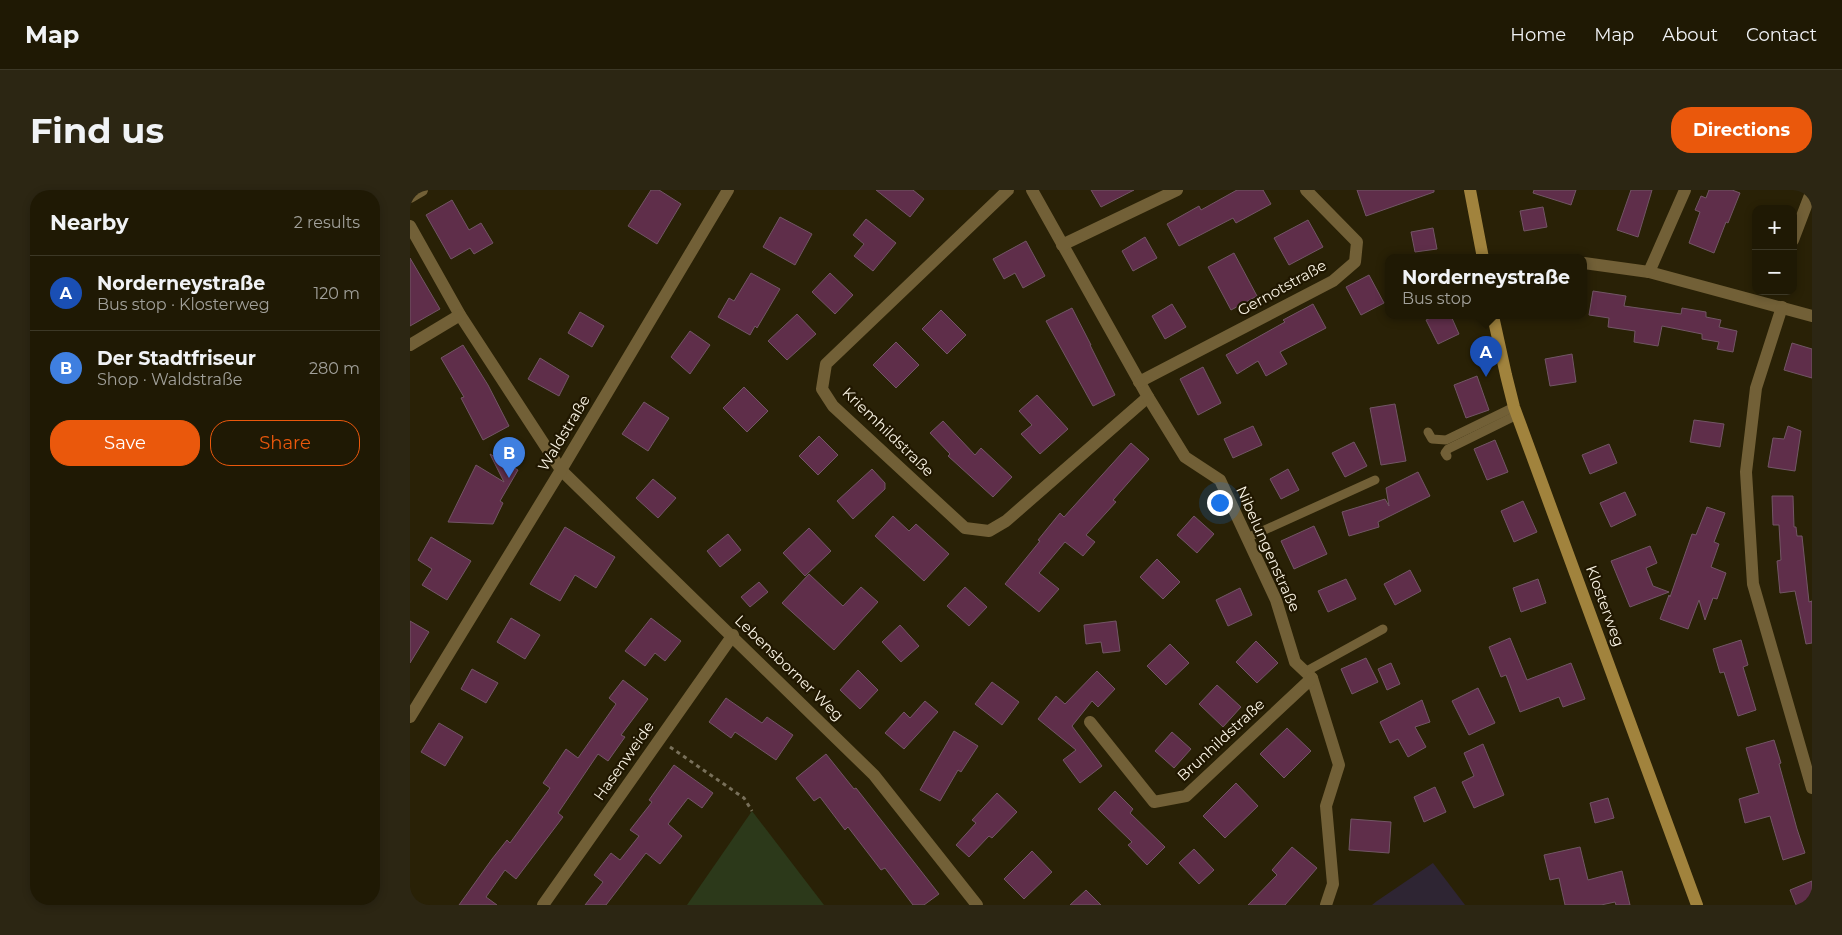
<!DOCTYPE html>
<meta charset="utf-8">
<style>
:root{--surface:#1f1904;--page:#2c2613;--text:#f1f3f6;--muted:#a1a09a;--line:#3c3826;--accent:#ea580c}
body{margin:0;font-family:Montserrat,sans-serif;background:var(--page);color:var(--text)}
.controls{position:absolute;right:15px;top:15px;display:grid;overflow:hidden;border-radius:10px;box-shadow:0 2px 8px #0003}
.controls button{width:45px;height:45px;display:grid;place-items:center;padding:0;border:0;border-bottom:1px solid var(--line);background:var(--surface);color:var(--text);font:25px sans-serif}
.you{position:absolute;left:809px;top:312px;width:18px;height:18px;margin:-12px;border:4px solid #fff;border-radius:50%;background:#1a73e8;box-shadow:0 0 0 8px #1a73e833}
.badge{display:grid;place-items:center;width:32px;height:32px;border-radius:50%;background:var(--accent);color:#fff;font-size:16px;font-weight:700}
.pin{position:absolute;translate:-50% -41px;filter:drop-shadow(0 1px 2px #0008)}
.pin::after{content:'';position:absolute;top:26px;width:18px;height:15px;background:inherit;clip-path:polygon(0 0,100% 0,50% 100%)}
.popup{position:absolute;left:975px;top:64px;width:202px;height:65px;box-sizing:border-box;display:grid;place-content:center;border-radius:10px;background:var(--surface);filter:drop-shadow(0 1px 4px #0005);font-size:16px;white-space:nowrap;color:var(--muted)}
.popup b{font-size:19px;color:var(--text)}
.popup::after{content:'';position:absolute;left:50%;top:100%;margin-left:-10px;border:10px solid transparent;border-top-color:var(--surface)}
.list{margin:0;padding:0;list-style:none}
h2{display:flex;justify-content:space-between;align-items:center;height:65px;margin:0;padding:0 20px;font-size:21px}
h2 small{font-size:16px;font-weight:400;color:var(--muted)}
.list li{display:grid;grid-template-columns:32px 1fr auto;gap:15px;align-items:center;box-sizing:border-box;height:75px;padding:0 20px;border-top:1px solid var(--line)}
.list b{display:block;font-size:19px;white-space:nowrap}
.list p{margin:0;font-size:16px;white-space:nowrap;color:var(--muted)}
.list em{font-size:16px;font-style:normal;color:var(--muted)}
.actions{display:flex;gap:10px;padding:15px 20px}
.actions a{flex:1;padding:11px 0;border:1px solid var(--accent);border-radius:20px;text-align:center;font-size:18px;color:var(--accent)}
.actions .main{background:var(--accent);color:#fff}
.map{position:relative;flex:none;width:1402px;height:715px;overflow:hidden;border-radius:20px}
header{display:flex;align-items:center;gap:30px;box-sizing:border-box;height:70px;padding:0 25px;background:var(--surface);border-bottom:1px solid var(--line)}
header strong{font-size:24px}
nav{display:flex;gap:28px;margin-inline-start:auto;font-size:18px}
.intro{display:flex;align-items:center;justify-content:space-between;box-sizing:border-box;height:120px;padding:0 30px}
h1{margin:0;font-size:35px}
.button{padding:12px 22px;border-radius:20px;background:var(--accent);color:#fff;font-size:18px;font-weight:700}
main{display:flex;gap:30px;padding:0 30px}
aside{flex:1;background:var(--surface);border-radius:20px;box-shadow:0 2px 8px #0003}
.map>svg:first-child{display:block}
.education{fill:#2e2533}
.green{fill:#2c391a}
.building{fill:#5f2e4a;stroke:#725665}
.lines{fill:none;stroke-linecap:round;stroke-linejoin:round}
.path{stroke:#78705a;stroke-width:3;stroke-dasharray:4 4;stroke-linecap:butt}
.lane{stroke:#726037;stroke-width:9}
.street{stroke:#726037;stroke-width:12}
.secondary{stroke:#a1833d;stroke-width:12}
.labels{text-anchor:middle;stroke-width:4.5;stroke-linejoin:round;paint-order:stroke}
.street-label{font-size:15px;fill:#f9f3e3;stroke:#201700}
</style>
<header>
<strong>Map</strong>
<nav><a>Home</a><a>Map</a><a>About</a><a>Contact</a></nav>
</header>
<div class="intro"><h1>Find us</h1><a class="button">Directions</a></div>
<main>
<aside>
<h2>Nearby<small>2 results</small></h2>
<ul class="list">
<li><span class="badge" style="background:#1a4fb4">A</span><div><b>Norderneystraße</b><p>Bus stop · Klosterweg</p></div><em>120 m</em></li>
<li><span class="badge" style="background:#3f7fe0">B</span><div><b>Der Stadtfriseur</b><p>Shop · Waldstraße</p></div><em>280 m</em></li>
</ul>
<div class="actions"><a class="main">Save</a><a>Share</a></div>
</aside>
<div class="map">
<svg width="1402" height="715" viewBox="0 0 1402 715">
<rect width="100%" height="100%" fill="#292106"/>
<!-- education -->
<polygon class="education" points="1023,673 1055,715 962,715 967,711"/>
<!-- green -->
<polygon class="green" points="342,621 414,715 277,715"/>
<!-- building -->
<g class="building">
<polygon points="241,0 249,0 271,14 247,54 218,36"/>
<polygon points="466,0 503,0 514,9 500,27"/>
<polygon points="681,0 724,0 691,17"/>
<polygon points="827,0 853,0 861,14 826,33 823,28 769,56 757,34 789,16 791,20"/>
<polygon points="947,0 1024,0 1024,2 956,26"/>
<polygon points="1124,0 1166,0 1161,15 1123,3"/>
<polygon points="1221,0 1242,0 1228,47 1207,40"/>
<polygon points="1299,0 1322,0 1330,3 1318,33 1316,32 1304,63 1279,53 1290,22 1285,20 1291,6 1296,8"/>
<polygon points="42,10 59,40 71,33 83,53 64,64 60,58 41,69 16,25"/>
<polygon points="1133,17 1137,37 1114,41 1110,21"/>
<polygon points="370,27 402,44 385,75 353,57"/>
<polygon points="456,29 486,53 463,81 444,66 454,54 443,45"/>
<polygon points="898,30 913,57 879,75 864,48"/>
<polygon points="1023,38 1027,59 1005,62 1001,42"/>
<polygon points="735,47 747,68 723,81 712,61"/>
<polygon points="616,51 635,86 613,98 605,83 594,89 583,69"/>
<polygon points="824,63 847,106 821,120 798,77"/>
<polygon points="0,68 30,119 0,136"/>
<polygon points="341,83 370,99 347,138 345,136 340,145 308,127 319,108 324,111"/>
<polygon points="420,83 443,105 425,124 402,102"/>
<polygon points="959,85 974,113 951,125 936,97"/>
<polygon points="1183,101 1216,106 1214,116 1271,124 1272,118 1296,122 1296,127 1311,130 1309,137 1327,141 1323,162 1307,159 1309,152 1292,149 1292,144 1252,136 1248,156 1224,152 1225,141 1198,137 1199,128 1179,125"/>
<polygon points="762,114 776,137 755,149 742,126"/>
<polygon points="903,114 916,138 870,162 877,174 856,186 848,171 827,184 816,165 875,132 873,130"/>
<polygon points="662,118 681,155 680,155 705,205 683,216 636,131"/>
<polygon points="531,120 556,145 537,164 512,139"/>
<polygon points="170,122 194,136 182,157 158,143"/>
<polygon points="387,124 406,144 377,170 358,151"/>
<polygon points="1025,126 1041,126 1049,144 1028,154 1016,130"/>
<polygon points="280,141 300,155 280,184 261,167"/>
<polygon points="486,152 509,175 486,198 463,175"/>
<polygon points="1382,153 1402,159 1402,188 1374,180"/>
<polygon points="53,155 78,195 99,236 73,250 51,208 54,207 31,168"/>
<polygon points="1162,164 1166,192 1140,196 1135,169"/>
<polygon points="130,168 159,186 149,206 118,189"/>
<polygon points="793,177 811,213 788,225 770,189"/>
<polygon points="1067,186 1079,220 1056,228 1044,195"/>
<polygon points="334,197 358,221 337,242 313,218"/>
<polygon points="627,205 658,239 630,264 611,244 622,235 609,221"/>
<polygon points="234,212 259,228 238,261 212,244"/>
<polygon points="985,214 996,271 971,275 960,218"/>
<polygon points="1284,230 1314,234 1310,257 1280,252"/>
<polygon points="533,231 565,265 571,258 602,287 583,307 538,266 540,264 520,243"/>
<polygon points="843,236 852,255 823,268 814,249"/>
<polygon points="1378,236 1391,241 1385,281 1358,277 1363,248 1374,249"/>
<polygon points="409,246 428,265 408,285 389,266"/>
<polygon points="1085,250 1098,282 1077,290 1064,259"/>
<polygon points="944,252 957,276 935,287 922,263"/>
<polygon points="721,253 739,269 703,310 706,312 676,345 685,352 673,366 655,352 629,383 649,399 629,422 595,394 630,351 628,350 650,323 654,327"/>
<polygon points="1199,254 1207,273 1180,284 1172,265"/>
<polygon points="80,264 108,280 90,311 93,313 83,334 38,332 66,275 94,292"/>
<polygon points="462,279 475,293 475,299 443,329 427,311"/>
<polygon points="878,279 889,300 871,309 860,289"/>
<polygon points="1008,282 1020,306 968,332 969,337 939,346 932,322 975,309 979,316 976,298"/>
<polygon points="243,289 266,308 248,328 226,308"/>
<polygon points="1215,302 1226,325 1201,337 1190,313"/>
<polygon points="1362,306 1383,306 1384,337 1386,337 1387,346 1392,346 1399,412 1402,411 1402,453 1396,454 1385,401 1370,403 1367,371 1371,370 1369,335 1363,335"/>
<polygon points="1113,311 1127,342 1104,352 1091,321"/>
<polygon points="1297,317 1315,323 1304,352 1309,354 1301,377 1316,383 1307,409 1303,408 1295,430 1289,410 1278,439 1250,429 1259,405 1260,407 1282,344 1286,345"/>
<polygon points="483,326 499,341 506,334 539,364 514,391 465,346"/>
<polygon points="784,326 804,344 787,363 767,345"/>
<polygon points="904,336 917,364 884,379 871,351"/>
<polygon points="155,337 205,367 186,398 165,385 150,411 120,394"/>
<polygon points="399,338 421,361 395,386 373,363"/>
<polygon points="318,344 331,360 310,377 297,361"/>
<polygon points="21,347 61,371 37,410 12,395 22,379 8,370"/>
<polygon points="1240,356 1247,373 1236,378 1243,396 1259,402 1220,417 1201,371"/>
<polygon points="747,369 770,392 753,409 730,387"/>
<polygon points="1000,380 1011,401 985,415 974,394"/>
<polygon points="399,384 433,416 451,397 468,412 424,460 372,413"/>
<polygon points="936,389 946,409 918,422 908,401"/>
<polygon points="1128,389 1136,413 1111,422 1103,398"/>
<polygon points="349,392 358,402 340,417 331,407"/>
<polygon points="555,397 577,417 559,436 537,416"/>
<polygon points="830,398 842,425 818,436 806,410"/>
<polygon points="101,428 130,445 115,469 87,452"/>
<polygon points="241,428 271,451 255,471 245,463 235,476 215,461"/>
<polygon points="0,431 19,442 0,473"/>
<polygon points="706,431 710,461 693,463 691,452 676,454 674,435"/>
<polygon points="490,435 509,456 491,472 472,452"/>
<polygon points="1100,448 1117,490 1161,473 1175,509 1153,517 1149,507 1110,522 1096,485 1091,487 1079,457"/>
<polygon points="1331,450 1338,475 1333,477 1346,520 1328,526 1314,482 1310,483 1303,459"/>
<polygon points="846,451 868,473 847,493 826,472"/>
<polygon points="760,454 779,473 756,495 737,476"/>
<polygon points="956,468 968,492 942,504 931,479"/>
<polygon points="981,473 990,494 977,500 968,479"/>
<polygon points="62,479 88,493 76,513 51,499"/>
<polygon points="448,480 468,500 450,519 430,500"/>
<polygon points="687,481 705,499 688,517 682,511 662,536 692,576 670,593 653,570 666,560 628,529 646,506 655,514"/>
<polygon points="213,490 238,509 211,545 215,547 198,571 188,564 148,623 153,627 106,689 95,680 76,707 87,715 49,715 82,669 97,650 100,653 140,598 133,593 156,559 168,568 206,514 199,508"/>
<polygon points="582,492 609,512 592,535 565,514"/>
<polygon points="807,495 831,517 813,537 789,514"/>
<polygon points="1068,498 1085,533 1059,545 1042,511"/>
<polygon points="316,508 352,533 357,527 383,545 366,570 325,542 321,548 299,532"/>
<polygon points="1012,510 1020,532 1005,537 1016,557 998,567 988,549 980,553 970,532"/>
<polygon points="515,511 528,522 494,559 475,543 494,522 500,528"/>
<polygon points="29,533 53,547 35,576 11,562"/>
<polygon points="877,538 901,561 874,588 850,564"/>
<polygon points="544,541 568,556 551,582 548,580 530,611 510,600"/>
<polygon points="762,542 781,559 764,578 745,561"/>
<polygon points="1364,550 1371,573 1369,574 1387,639 1395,663 1373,670 1360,626 1335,633 1329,609 1349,603 1336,558"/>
<polygon points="1073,554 1094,605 1064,618 1052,592 1064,586 1054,563"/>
<polygon points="416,564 444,599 446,598 529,704 514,715 503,715 475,678 471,680 438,637 435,640 410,607 404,611 386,588"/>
<polygon points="264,575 303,603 292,618 278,608 258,634 272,646 250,674 236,663 196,715 175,715 193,692 184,685 201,663 210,670 229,646 220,640 242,612 239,610"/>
<polygon points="826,593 848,616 815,648 793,626"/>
<polygon points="1025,597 1036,622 1014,632 1004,607"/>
<polygon points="705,601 723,619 720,623 755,657 737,675 718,655 722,652 688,619"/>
<polygon points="587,603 607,622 582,648 579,646 559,667 546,655 566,633 562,630"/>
<polygon points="1198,608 1204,628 1185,633 1180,613"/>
<polygon points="941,629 981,632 979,663 939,660"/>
<polygon points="882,657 907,678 875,715 838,715 867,685 862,680"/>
<polygon points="1170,657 1178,690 1212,681 1220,715 1206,715 1205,712 1191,715 1155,715 1149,688 1140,690 1134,665"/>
<polygon points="784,659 804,680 789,694 769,673"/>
<polygon points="622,661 642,682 614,709 594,689"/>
<polygon points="1402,691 1402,715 1386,715 1380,700"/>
<polygon points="676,700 691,715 660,715"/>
</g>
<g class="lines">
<!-- path -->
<polyline class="path" points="260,557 334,608 342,621"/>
<!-- lane -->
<g class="lane">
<polyline points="1018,242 1022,249 1036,250 1104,217"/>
<polyline points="1037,266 1035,263 1038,259 1107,225"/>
<polyline points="837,348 965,290"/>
<polyline points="895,482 973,439"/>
</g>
<!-- street -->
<g class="street">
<polyline points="598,0 416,174 412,199 423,216 555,338 579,341 596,331 738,207"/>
<polyline points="622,0 738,207 775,267 810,290 866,410 885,472 902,488 929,575 916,616 923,694 916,715"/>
<polyline points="0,7 12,0"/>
<polyline points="0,36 50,125 151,280 464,585 567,715"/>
<polyline points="1383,50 1402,0"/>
<polyline points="652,55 767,0"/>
<polyline points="1174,73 1239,82 1402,126"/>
<polyline points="1239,82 1275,0"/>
<polyline points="1372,117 1346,198 1336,282 1343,394 1402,598"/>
<polyline points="0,155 50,125"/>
<polyline points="729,192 923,91 945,72 947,52 896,0"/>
<polyline points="0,527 151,280 318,0"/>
<polyline points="680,532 744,612 776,606 902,488"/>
<polyline points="133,715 323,445"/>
</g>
<!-- secondary -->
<g class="secondary">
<polyline points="1060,0 1073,68"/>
<polyline points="1083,126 1096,185 1104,217 1287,715"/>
</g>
</g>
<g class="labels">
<!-- street labels -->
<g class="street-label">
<text transform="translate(872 98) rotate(-29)" y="5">Gernotstraße</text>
<text transform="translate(478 242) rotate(44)" y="5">Kriemhildstraße</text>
<text transform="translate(154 243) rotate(-59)" y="5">Waldstraße</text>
<text transform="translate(858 359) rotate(66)" y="5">Nibelungenstraße</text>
<text transform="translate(1195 416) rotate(70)" y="5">Klosterweg</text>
<text transform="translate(379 478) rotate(44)" y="5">Lebensborner Weg</text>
<text transform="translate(811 550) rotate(-43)" y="5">Brunhildstraße</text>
<text transform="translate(214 571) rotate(-55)" y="5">Hasenweide</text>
</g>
</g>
</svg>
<div class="controls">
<button>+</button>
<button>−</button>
</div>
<div class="you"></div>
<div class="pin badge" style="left:1076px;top:187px;background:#1a4fb4">A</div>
<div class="popup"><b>Norderneystraße</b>Bus stop</div>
<div class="pin badge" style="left:99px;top:288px;background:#3f7fe0">B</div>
</div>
</main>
